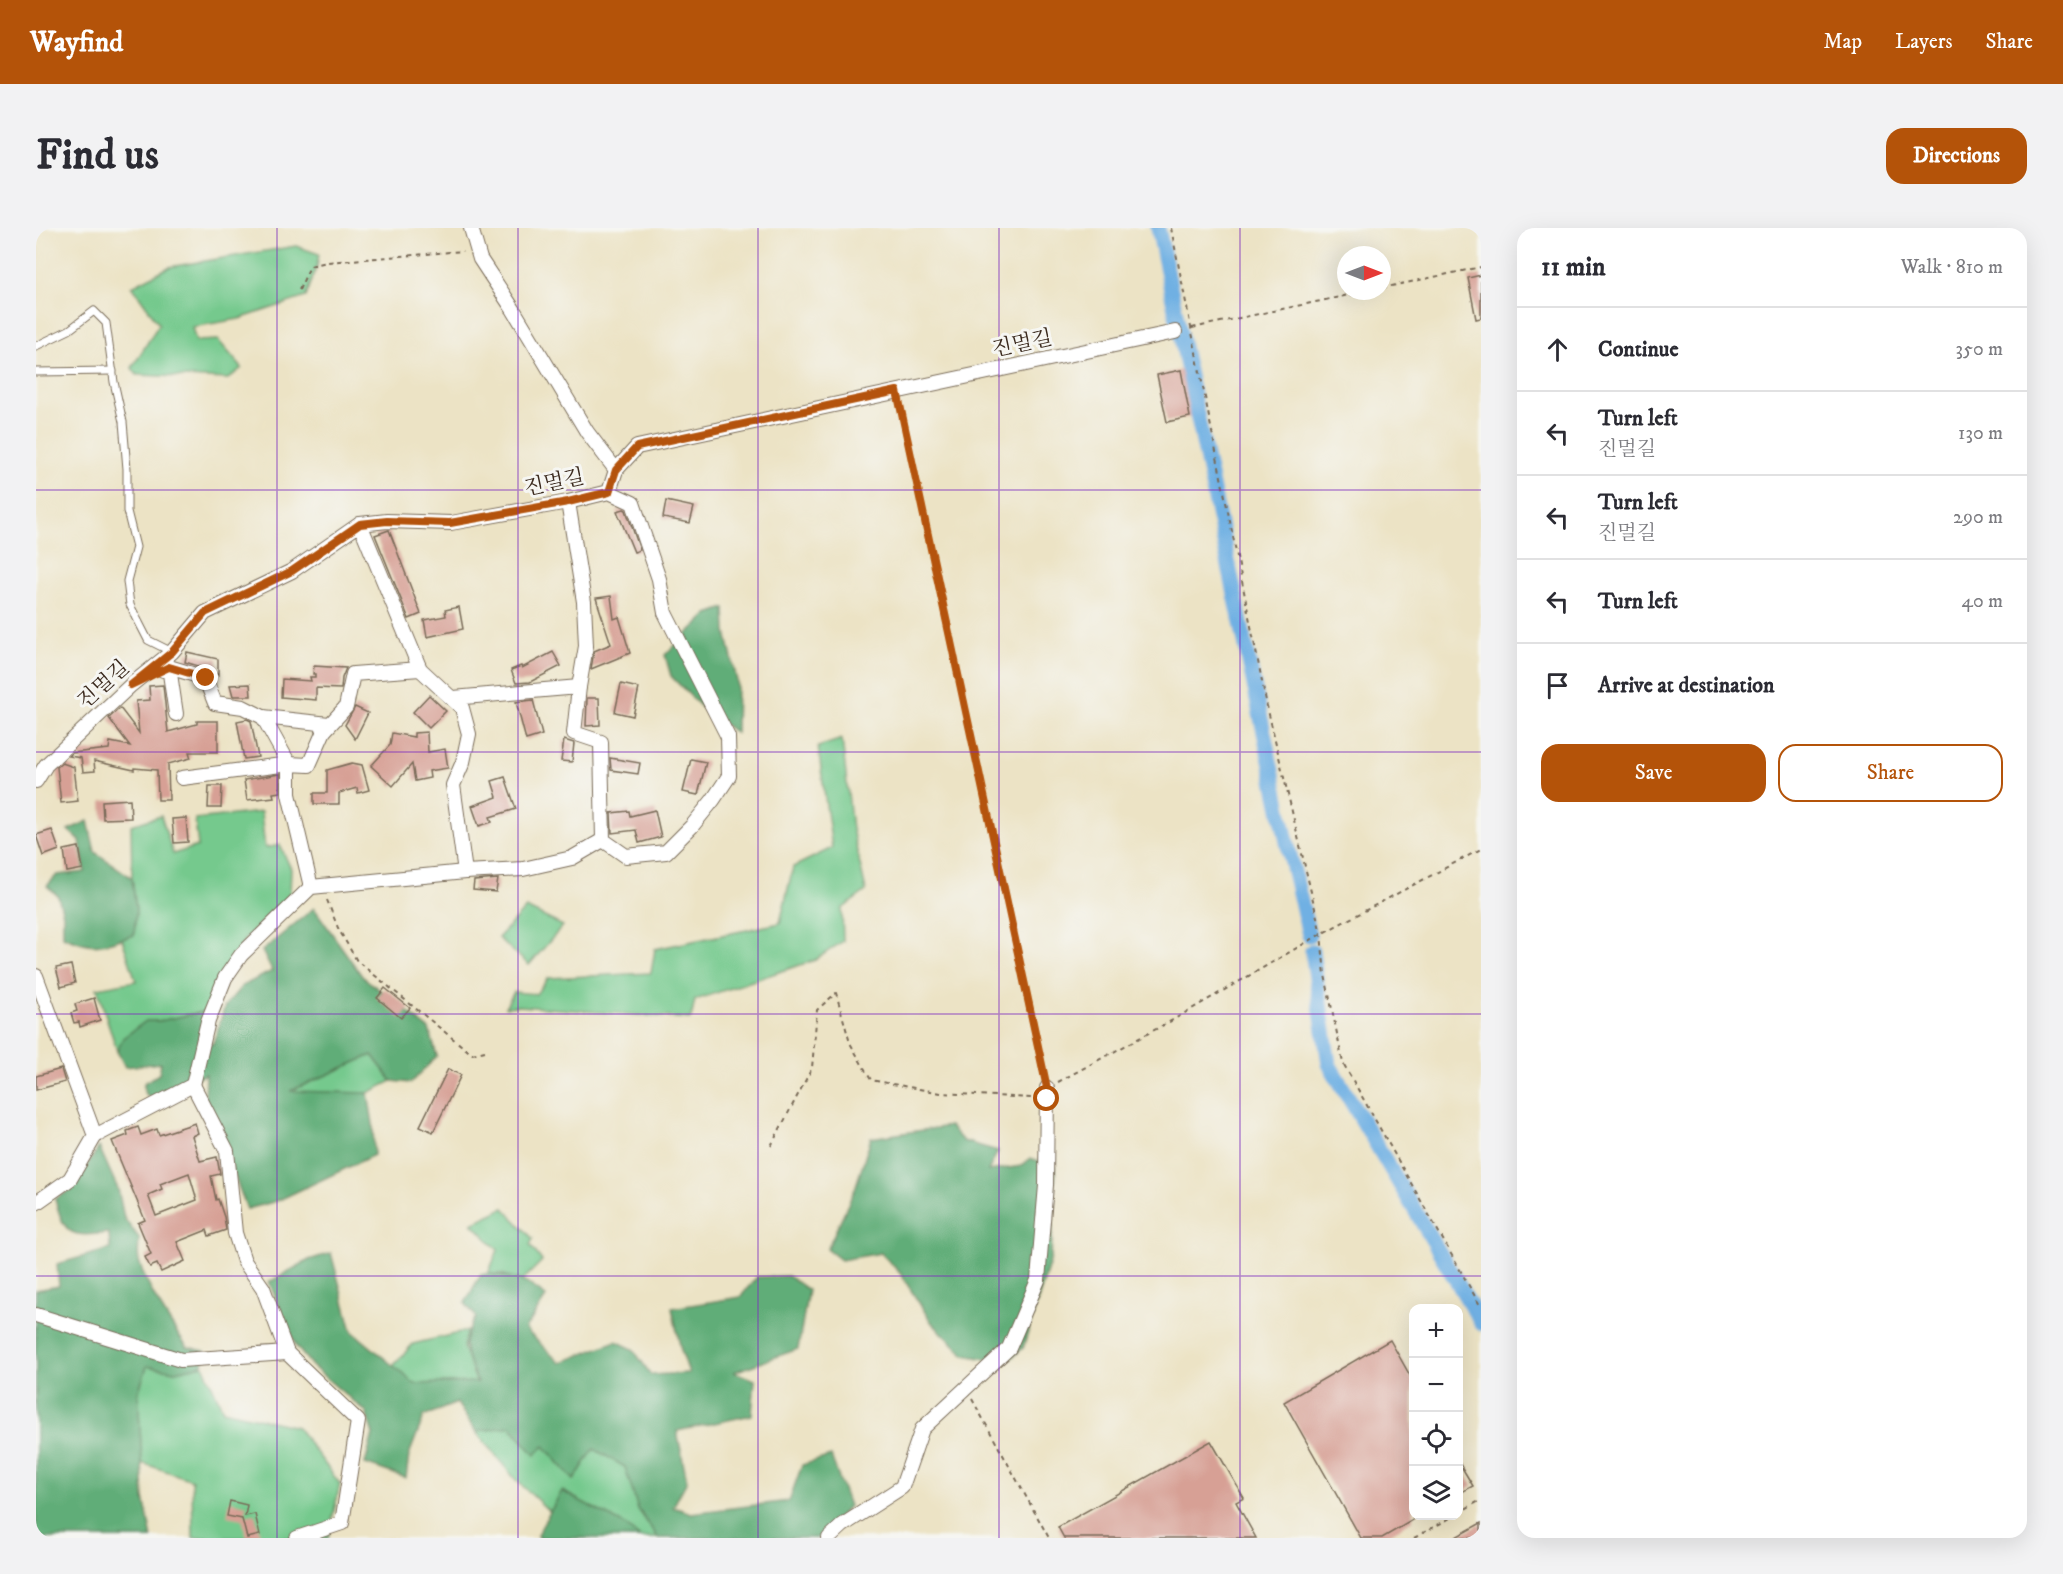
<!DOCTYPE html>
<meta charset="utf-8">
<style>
:root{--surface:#fff;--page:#f2f2f3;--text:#2b2b33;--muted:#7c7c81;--line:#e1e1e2;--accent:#b45309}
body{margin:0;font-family:"IM FELL DW Pica","Noto Serif KR",serif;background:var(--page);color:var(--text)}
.controls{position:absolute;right:18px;bottom:18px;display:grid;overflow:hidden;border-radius:12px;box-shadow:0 6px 24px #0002}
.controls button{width:54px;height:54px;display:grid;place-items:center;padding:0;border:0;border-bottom:2px solid var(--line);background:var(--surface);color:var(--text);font:30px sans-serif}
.compass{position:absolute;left:1301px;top:18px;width:54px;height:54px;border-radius:50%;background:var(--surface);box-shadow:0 6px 24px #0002;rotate:90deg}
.stop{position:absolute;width:18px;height:18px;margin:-14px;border:4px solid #b45309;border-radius:50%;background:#fff}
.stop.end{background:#b45309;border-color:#fff;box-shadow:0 2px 6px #0008}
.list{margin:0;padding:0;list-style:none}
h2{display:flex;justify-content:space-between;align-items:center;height:78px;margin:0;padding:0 24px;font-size:26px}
h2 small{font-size:20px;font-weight:400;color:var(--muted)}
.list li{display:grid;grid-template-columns:39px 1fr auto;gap:18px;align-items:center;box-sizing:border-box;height:84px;padding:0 24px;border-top:2px solid var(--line)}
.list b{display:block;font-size:22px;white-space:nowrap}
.list p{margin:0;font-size:20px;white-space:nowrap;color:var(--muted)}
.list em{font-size:20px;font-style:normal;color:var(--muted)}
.actions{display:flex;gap:12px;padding:18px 24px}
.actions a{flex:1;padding:14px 0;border:2px solid var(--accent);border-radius:18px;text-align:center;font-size:21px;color:var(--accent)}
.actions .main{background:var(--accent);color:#fff}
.icon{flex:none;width:33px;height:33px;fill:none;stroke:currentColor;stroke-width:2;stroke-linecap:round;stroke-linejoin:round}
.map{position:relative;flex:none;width:1445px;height:1310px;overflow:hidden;border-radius:18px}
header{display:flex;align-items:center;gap:36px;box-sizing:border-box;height:84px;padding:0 30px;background:var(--accent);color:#fff}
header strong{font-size:28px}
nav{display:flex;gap:33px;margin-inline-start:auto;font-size:21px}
.intro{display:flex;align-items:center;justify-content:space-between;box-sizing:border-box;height:144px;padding:0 36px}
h1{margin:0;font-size:42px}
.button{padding:15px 27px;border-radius:18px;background:var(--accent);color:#fff;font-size:21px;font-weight:700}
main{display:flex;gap:36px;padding:0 36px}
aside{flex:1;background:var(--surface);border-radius:18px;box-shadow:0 6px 24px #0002}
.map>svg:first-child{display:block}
.green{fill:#75c98d;stroke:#587a56;stroke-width:1.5}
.forest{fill:#60ad78;stroke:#4e6c4b;stroke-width:1.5}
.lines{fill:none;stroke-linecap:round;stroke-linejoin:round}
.canal{stroke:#6fb0e3;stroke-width:15}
.building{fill:#d7a095;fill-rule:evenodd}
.lane-casing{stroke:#796b58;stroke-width:9}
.street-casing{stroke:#796b58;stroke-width:16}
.path{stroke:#796b58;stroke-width:2;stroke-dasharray:4.5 4.5;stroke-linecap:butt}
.lane{stroke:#fff;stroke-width:7}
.street{stroke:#fff;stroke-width:14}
.route{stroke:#b45309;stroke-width:8}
.grid{fill:none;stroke:#7b2cbf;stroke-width:1.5;stroke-opacity:0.55}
.labels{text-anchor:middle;stroke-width:6;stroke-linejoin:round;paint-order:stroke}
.street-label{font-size:21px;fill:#3b2a1e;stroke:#f6f6f2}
</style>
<header>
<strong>Wayfind</strong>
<nav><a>Map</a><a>Layers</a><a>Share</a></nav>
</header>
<div class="intro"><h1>Find us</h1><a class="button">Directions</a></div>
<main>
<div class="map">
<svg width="1445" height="1310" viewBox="0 0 1445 1310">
<rect width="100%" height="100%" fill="#f6f6f2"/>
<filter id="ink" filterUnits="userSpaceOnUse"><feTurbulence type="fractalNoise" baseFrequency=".0167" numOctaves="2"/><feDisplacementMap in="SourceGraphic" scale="12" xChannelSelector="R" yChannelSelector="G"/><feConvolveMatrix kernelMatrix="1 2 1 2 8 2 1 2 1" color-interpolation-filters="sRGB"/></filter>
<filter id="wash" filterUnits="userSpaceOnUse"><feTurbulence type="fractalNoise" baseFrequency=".008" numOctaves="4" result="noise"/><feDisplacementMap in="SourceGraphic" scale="24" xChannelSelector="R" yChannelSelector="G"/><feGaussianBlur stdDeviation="1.35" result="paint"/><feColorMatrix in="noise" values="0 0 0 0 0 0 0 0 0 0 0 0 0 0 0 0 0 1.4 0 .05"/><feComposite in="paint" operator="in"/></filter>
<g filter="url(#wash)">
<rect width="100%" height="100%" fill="#ece3c5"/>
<!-- green -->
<g class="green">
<polygon points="260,18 283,26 281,38 270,69 203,91 156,99 160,113 182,112 206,140 192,151 101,147 96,140 123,96 96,58 133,39"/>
<polygon points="806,511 816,601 830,663 806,681 807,713 779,732 659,772 655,791 483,778 469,779 478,764 500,766 512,750 615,745 619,721 744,695 757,639 796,620 782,519"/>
<polygon points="225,584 229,620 244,617 255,641 254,667 209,711 184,750 170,783 124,793 110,793 87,810 81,823 61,760 100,753 86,711 98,707 100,682 96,650 95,597 125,588 137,626 162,618 159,591"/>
<polygon points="490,680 527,698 493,737 462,710"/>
<polygon points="336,827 356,853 332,865 252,864"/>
<polygon points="468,980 497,1011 494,1017 506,1033 486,1053 466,1046 452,1046 462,1022 436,995"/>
<polygon points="431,1103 427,1120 441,1155 378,1156 357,1138 377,1116"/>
<polygon points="167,1137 187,1182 261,1199 304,1256 292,1310 157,1310 156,1252 106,1235 102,1166 111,1138 139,1143"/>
<polygon points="474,1198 499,1227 508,1218 538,1252 558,1220 589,1239 602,1281 622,1310 604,1310 589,1297 526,1263 514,1284 479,1251 440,1204"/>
</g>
<!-- forest -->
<g class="forest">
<polygon points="689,380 690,404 701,453 700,505 669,483 635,448 629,427 672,386"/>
<path d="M52,593l7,31 37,26 4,32 -2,25c-33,10 -38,15 -71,1v-22l-5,-18 -11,-10 10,-11 28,-3 -5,-31 -12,-11z"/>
<polygon points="278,680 326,748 393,801 401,828 375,855 356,853 336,827 254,863 332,865 337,896 338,927 241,973 211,981 169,870 170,846 114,870 108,864 108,855 123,846 125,835 89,839 81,823 87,810 110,793 124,793 170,783 163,813 177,816 189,778 206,758 236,743 226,723"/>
<polygon points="913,898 927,913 962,923 952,943 986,938 994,930 1020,938 1015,1030 987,1120 970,1135 929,1127 896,1095 864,1045 845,1025 805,1032 791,1021 819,961 835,910"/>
<path d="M63,919l19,42 6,29 15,20c0,7 -2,16 0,23 7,26 32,64 48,86l18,4 -2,14 -28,6 -28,-5 -9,27 6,105 8,40h-116v-248l23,-4 -2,-22 53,-15 -1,-16c-38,4 -44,4 -54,-34l16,-9z"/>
<path d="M295,1025l21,78 63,53 62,-2c-11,-31 -20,-34 -1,-65l-11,-14 16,-29c26,0 46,5 65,23l-21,32 35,34 56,-22 17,8 18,26 38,-2 -8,-23 -9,-42 68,-11 17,-20 31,-1 20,14 -10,59 -64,23 21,8 -3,35 -75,16 10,50 -14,26 18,6 98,-12 13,-36 29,-9 18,50 -31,32h-160l-20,-29 -13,-42 -31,-18 -20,31 -30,-34 -9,9 -25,-29 -34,6 -19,-29 -33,13 -15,39 -3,23 -41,-14 8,-30 -7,-22 -54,-46 -16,-20 -27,-64 40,-22z"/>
<polygon points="526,1263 589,1297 604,1310 502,1310 501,1307"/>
</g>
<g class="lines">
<!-- canal -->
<g class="canal">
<polyline points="1122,0 1251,614 1273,707"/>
<polyline points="1276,723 1293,836 1445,1095"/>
</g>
</g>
<g id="blocks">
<!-- building -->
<g class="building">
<polygon points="1445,47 1445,90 1440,91 1432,50"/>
<polygon points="1145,142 1154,189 1131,194 1121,147"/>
<polygon points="630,273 658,279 654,295 627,290"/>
<polygon points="588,281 590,282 604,322 598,324 581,283"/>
<polygon points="353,302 385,386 373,391 339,307"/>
<polygon points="575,368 578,391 583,389 594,425 555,441 558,423 575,416 560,370"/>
<polygon points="423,379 427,401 391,409 388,392 410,388 409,382"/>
<polygon points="151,424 182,431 182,447 172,441 149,434"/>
<polygon points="517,424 525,438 494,454 480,455 475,442 485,438 486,440"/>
<polygon points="278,438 310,440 306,450 305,461 280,460 280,472 245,469 246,451 275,453 274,449 279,449 279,446 277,446"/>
<polygon points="214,456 215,468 197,468 194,457"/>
<polygon points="585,456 603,460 597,488 579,484"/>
<polygon points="127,457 132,504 161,496 161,493 182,493 182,524 153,524 155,530 132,536 133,572 122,572 121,542 98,540 98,542 58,533 59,543 47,544 45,530 33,528 36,525 73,521 74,514 94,518 73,490 84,480 103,505 100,473 114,472 113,458"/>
<polygon points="393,467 410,483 393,500 377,484"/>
<polygon points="551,470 563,470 564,497 550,498"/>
<polygon points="497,472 506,507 490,512 480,474"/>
<polygon points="319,479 332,485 319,511 309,497"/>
<polygon points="211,491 215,493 222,529 208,531 201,493"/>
<polygon points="391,504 392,524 409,521 412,540 393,543 394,550 379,553 376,536 357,558 335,538 354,517 356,505 378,509 378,505"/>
<polygon points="528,512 538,515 536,534 525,533"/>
<polygon points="574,530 604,535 602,546 575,542"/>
<polygon points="655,531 670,534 662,567 647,564"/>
<polygon points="26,535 38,539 42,573 25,575 21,539"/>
<polygon points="316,535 326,537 333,562 322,565 321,560 303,565 303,576 278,576 278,565 291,565 291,542"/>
<polygon points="244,546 244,564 237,565 238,569 211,572 208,552"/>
<polygon points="469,549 480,581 454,589 456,594 443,598 436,578 461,569 456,553"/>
<polygon points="173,558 186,558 185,580 172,580"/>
<polygon points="94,571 95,590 67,591 66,573"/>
<polygon points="619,582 625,609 603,615 600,602 576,605 575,585 593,583 594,588"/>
<polygon points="150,590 152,614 138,615 136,591"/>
<polygon points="16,602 23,622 7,628 0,607"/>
<polygon points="43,619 47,641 31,644 28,622"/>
<polygon points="462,651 460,664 437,662 438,653"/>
<polygon points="35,737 39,755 25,759 20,740"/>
<polygon points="349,760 374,780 365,790 341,770"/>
<polygon points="58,770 64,792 44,799 43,794 38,795 35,785 41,783 39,776"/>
<polygon points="25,841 29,854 0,862 0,848"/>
<polygon points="412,841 425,847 397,904 384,898"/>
<path d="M159,895l3,10 -6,3 8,25 17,-4 3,17 -9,2 5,24 2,-1 6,18 2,13 -17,6 -2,-6 -30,12 8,19 -24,11 -4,-8 -7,3 -5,-10 6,-3 -13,-31 7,-3 -33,-79 16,-6 -1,-4 11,-4 3,8 16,-6 2,6zM153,945l8,27 -41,16 -8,-21 14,-6 -2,-5z"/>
<polygon points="1354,1112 1377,1153 1377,1292 1346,1310 1325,1310 1248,1174"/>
<polygon points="1175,1213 1208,1270 1200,1274 1220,1310 1028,1310 1022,1299"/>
<polygon points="1422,1233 1437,1258 1422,1266"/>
<polygon points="194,1273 211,1277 209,1288 219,1286 224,1307 211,1310 206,1291 191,1288"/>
<polygon points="1445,1295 1445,1310 1418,1310"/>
</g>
</g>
</g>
<g filter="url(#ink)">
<use href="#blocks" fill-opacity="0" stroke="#796b58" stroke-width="1.5"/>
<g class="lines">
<defs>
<g id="lane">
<polyline points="0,118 33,102 58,83 70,95 78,154 87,194 91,241 91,283 100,319 91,353 94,377 112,412 136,424"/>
<polyline points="0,144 77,143"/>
</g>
<g id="street">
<polyline points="435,0 444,31 477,81 551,204 580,242"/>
<polyline points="532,274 548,374 550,418 543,459 538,505 565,514 567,612 590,628 630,624 656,598 677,572 693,548 692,509 629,385 623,351 597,275 573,264"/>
<polyline points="324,296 384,441 426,480 433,506 427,534 417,557 429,644"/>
<polyline points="133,439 169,450 179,475 207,479 227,489 253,536 146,550"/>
<polyline points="127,442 133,439 140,486"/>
<polyline points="417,470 543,459"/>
<polyline points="227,489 293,496"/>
<polyline points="0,553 10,537 95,457 136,424 169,385 256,343 324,296 351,293 415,295 532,274 573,264 580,242 601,219 1139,104"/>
<polyline points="275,659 253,566 253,536 273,537 288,503 310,479 317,446 384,441"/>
<polyline points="0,748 59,908 34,951 0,975"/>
<polyline points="157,857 191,923 199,1005 208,1033 227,1060 251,1125"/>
<polyline points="59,908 157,857 172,793 189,750 205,727 275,659 429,644 487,641 536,630 567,612"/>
<polyline points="0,1087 145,1132 251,1125 322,1193 306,1295 261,1310"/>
<polyline points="793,1310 807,1297 866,1259 886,1201 973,1120 1002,1052 1010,957 1011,860"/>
</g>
</defs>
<!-- lane casing -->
<use href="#lane" class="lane-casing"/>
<!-- street casing -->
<use href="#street" class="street-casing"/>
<!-- path -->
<g class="path">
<polyline points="1135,0 1231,478 1285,706 1289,747 1307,835 1445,1079"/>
<polyline points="1346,60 1445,39"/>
<polyline points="263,62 274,38 291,34 427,23"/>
<polyline points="1156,100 1332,63"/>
<polyline points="864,177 1008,846"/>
<polyline points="291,672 302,700 321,733 436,826 449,823"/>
<polyline points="1022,854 1135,793 1285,706 1445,621"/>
<polyline points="735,918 776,840 781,782 800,765 814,815 835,852 905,865 996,870"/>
<polyline points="936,1171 1013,1310"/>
<polyline points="1422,1285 1445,1272"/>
<polyline points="1378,1310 1418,1288"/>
</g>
<!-- lane -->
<use href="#lane" class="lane"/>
<!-- street -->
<use href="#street" class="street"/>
</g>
</g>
<g class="lines" filter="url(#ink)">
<!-- route -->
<polyline class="route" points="170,450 133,439 95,457 136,424 169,385 256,343 324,296 351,293 414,295 532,274 573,264 580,242 601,219 861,163 1011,860 1011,871"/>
</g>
<!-- grid -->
<path class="grid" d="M241,0v1310M482,0v1310M722,0v1310M963,0v1310M1204,0v1310M0,262h1445M0,524h1445M0,786h1445M0,1048h1445"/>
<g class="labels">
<!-- street labels -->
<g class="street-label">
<text transform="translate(986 115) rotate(-12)" y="7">진멀길</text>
<text transform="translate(518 254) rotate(-12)" y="7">진멀길</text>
<text transform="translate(67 456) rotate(-42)" y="7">진멀길</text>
</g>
</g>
</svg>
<div class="controls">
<button>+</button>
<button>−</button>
<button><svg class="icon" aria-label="locate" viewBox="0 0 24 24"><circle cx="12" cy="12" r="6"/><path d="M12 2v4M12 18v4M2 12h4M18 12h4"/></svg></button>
<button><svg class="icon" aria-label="layers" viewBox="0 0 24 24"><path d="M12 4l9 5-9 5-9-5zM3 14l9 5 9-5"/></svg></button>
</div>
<svg class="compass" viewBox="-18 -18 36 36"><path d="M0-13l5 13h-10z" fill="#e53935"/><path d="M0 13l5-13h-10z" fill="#7c7c81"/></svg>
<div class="stop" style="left:1011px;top:871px"></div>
<div class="stop end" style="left:170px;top:450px"></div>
</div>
<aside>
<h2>11 min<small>Walk · 810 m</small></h2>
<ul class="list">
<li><svg class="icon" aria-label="ahead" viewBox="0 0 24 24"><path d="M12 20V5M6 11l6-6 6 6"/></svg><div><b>Continue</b></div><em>350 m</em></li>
<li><svg class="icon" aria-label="left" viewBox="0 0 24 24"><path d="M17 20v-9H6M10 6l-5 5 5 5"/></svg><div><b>Turn left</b><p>진멀길</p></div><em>130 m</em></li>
<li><svg class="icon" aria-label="left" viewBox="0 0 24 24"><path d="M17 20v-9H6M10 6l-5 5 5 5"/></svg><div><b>Turn left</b><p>진멀길</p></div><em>290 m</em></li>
<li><svg class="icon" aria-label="left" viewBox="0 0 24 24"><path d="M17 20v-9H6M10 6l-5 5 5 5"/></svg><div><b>Turn left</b></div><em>40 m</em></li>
<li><svg class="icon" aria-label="arrive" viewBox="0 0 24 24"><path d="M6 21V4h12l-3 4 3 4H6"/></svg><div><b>Arrive at destination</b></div></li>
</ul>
<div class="actions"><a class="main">Save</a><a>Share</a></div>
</aside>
</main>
